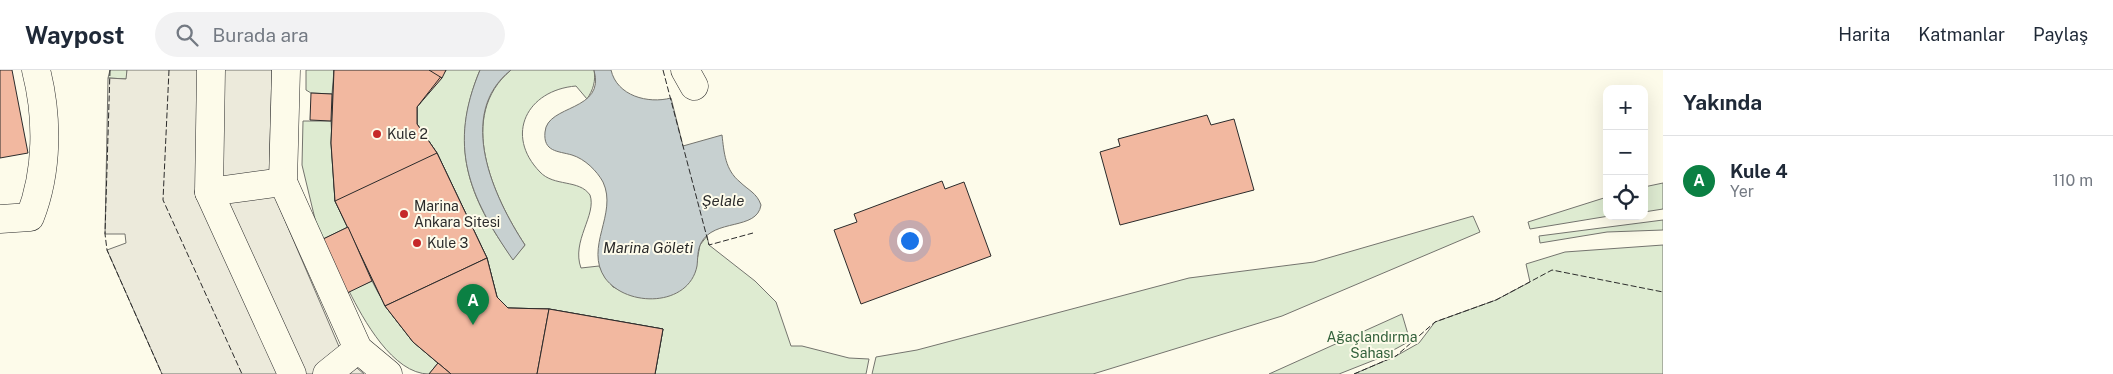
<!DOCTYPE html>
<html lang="tr">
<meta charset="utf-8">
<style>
:root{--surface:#fff;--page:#f2f2f3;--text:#1f2937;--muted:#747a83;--line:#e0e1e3;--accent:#0b8043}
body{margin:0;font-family:"Public Sans",sans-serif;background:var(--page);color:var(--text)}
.controls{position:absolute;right:15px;top:15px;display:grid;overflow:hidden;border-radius:10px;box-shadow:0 5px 20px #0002}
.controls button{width:45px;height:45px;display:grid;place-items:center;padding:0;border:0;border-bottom:1px solid var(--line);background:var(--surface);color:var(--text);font:25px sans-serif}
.you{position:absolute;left:909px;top:170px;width:18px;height:18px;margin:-12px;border:4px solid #fff;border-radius:50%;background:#1a73e8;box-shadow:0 0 0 8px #1a73e833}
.badge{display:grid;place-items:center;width:32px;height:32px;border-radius:50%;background:var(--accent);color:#fff;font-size:16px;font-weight:700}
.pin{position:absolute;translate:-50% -41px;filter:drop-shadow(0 1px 2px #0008)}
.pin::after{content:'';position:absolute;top:26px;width:18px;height:15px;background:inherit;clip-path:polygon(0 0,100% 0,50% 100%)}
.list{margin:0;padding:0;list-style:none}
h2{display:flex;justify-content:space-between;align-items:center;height:65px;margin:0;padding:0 20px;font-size:21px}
h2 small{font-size:16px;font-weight:400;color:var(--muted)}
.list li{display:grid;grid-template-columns:32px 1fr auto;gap:15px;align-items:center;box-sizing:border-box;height:90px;padding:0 20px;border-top:1px solid var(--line)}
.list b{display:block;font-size:19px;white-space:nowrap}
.list p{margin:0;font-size:16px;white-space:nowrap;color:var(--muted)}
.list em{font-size:16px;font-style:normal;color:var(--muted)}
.icon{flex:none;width:28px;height:28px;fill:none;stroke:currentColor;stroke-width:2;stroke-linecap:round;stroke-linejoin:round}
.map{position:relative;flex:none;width:1663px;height:304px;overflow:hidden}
header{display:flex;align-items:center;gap:30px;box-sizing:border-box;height:70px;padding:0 25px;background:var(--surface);border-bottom:1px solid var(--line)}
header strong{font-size:24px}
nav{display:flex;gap:28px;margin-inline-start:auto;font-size:18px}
.search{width:350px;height:45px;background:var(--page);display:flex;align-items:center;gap:12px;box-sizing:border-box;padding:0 18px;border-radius:28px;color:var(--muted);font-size:19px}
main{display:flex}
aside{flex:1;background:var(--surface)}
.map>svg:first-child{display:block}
.green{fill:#deebd1;stroke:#74746e}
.parking{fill:#eceadb;stroke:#74746e}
.water{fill:#c7d0d0;stroke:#74746e}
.building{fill:#f2b8a0;stroke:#2b2b2b}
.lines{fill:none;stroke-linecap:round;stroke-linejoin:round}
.minor-casing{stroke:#2b2b2b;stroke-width:29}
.minor{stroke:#fdfbea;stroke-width:28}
.fence{stroke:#2b2b2b;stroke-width:1;stroke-dasharray:6 2.5;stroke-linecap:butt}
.poi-dot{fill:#c62828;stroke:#fdfbea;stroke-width:2}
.labels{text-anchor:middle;stroke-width:4;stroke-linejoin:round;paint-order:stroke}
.poi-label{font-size:14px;fill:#2b2b2b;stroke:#fdfbea;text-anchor:start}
.park-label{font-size:14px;fill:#34623c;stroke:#fdfbea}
.water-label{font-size:15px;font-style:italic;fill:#2b2b2b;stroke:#fdfbea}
</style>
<header>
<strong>Waypost</strong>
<div class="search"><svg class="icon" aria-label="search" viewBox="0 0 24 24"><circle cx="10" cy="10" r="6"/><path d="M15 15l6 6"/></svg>Burada ara</div>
<nav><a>Harita</a><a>Katmanlar</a><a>Paylaş</a></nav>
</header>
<main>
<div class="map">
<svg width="1663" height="304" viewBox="0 0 1663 304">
<rect width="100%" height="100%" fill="#fdfbea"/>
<!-- green -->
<g class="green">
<polygon points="110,0 127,0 127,9 108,8"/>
<polygon points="306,0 334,0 332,24 311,23 306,20"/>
<path d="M446,0h34c-31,75 -13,126 33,189l12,-14c-32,-49 -69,-129 -14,-175h83c2,11 -1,20 -7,29l-11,-13c-49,4 -72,49 -36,86 14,15 39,7 50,23 7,20 -19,46 -9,73l18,-2 14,21 26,10 56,-26 5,-26 7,-9 2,9 46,36 21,21 15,44h11l47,12 20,1 -3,15h-211l8,-45 -114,-20 -41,-1 -11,-11 -10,-39 -50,-105 -20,-29v-17z"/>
<polygon points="303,51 331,51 335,131 348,157 319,171 313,158 315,149 302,95"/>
<polygon points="1663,113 1663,139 1644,142 1644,117"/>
<polygon points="1607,127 1607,146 1609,146 1530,159 1528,152"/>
<polygon points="1473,146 1480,162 1282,246 1093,304 872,304 876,287 917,280 1189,208 1314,192"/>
<polygon points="1663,150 1663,160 1607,162 1540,173 1539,166"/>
<polygon points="1663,175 1663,304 1354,304 1396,286 1419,273 1435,252 1496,230 1530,212 1526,194 1565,182"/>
<path d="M372,211c16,33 37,58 66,82l-9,11c-36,0 -66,-55 -80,-83z"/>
<polygon points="1402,244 1410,271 1377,289 1339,304 1269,304"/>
</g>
<!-- parking -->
<polygon class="parking" points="127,0 272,0 269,113 343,286 364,304 162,304 107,180 126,173 125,164 105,164 108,8 126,9"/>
<!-- water -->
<g class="water">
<path d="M480,0h31c-56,44 -17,128 14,175l-12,15c-45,-65 -65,-114 -33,-190z"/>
<path d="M594,0h17c6,26 37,34 60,28l12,48 39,-11c2,17 3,35 18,47 8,8 17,11 21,23 -4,26 -47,13 -60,38 -4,8 -3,15 -4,23 -8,41 -70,42 -92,12 -21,-31 13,-64 -2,-96 -6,-11 -18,-23 -31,-27 -14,-4 -29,-3 -27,-23 2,-28 61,-20 49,-62z"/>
</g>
<!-- building -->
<g class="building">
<polygon points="0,0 12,0 28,83 0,88"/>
<polygon points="334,0 429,0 442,8 417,37 417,54 437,83 335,131 331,73"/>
<polygon points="334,0 446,0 417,37 417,54 437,83 487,188 497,227 508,238 549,239 663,259 655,304 451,304 413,272 385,236 335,131 331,73"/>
<polygon points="429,0 446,0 442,8"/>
<polygon points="311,23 332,24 331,51 310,50"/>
<polygon points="1207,45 1211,55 1234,49 1254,120 1120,155 1100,82 1120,76 1118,69"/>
<polygon points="437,83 487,188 385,236 335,131"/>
<polygon points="942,111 945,119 964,112 991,186 861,234 834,160 857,152 854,144"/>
<polygon points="348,157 372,211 345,224 319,171"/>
<polygon points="487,188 497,227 508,238 549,239 537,304 451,304 413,272 385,236"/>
<polygon points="549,239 663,259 655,304 537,304"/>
<polygon points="438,293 451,304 429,304"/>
</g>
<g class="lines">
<defs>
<g id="minor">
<polyline points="211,0 209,122 292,304"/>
<polyline points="286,0 283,112 358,279 388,304"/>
<polyline points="685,0 694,16"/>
<polyline points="209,122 283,112"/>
<path d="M0,149l30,-2c18,-46 18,-100 6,-147"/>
<polyline points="327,304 358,279"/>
</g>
</defs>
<!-- minor casing -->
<use href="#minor" class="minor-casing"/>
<!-- minor -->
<use href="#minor" class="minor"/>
<!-- fence -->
<g class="fence">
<polyline points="110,0 105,164 107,180 162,304"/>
<polyline points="169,0 163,130 242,304"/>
<polyline points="663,0 709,175 753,163"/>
<polyline points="1354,304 1396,286 1435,252 1496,230 1552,200 1663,222"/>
</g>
</g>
<!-- markers -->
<g class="poi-dot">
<circle cx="377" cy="64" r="5"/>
<circle cx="404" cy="144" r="5"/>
<circle cx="417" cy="173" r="5"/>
</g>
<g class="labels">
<!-- poi labels -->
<g class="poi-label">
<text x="387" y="69">Kule 2</text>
<text x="414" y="141">Marina<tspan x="414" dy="16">Ankara Sitesi</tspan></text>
<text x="427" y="178">Kule 3</text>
</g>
<!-- park labels -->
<g class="park-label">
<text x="1372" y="272">Ağaçlandırma<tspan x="1372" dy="16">Sahası</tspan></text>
</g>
<!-- water labels -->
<g class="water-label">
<text x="723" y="136">Şelale</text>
<text x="648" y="183">Marina Göleti</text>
</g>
</g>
</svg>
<div class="controls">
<button>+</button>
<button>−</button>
<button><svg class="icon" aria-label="locate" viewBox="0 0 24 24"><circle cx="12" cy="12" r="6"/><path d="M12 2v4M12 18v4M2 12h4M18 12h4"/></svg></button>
</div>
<div class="you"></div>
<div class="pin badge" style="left:473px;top:255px">A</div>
</div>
<aside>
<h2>Yakında<small></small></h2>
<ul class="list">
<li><span class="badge">A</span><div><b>Kule 4</b><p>Yer</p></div><em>110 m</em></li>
</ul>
</aside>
</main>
